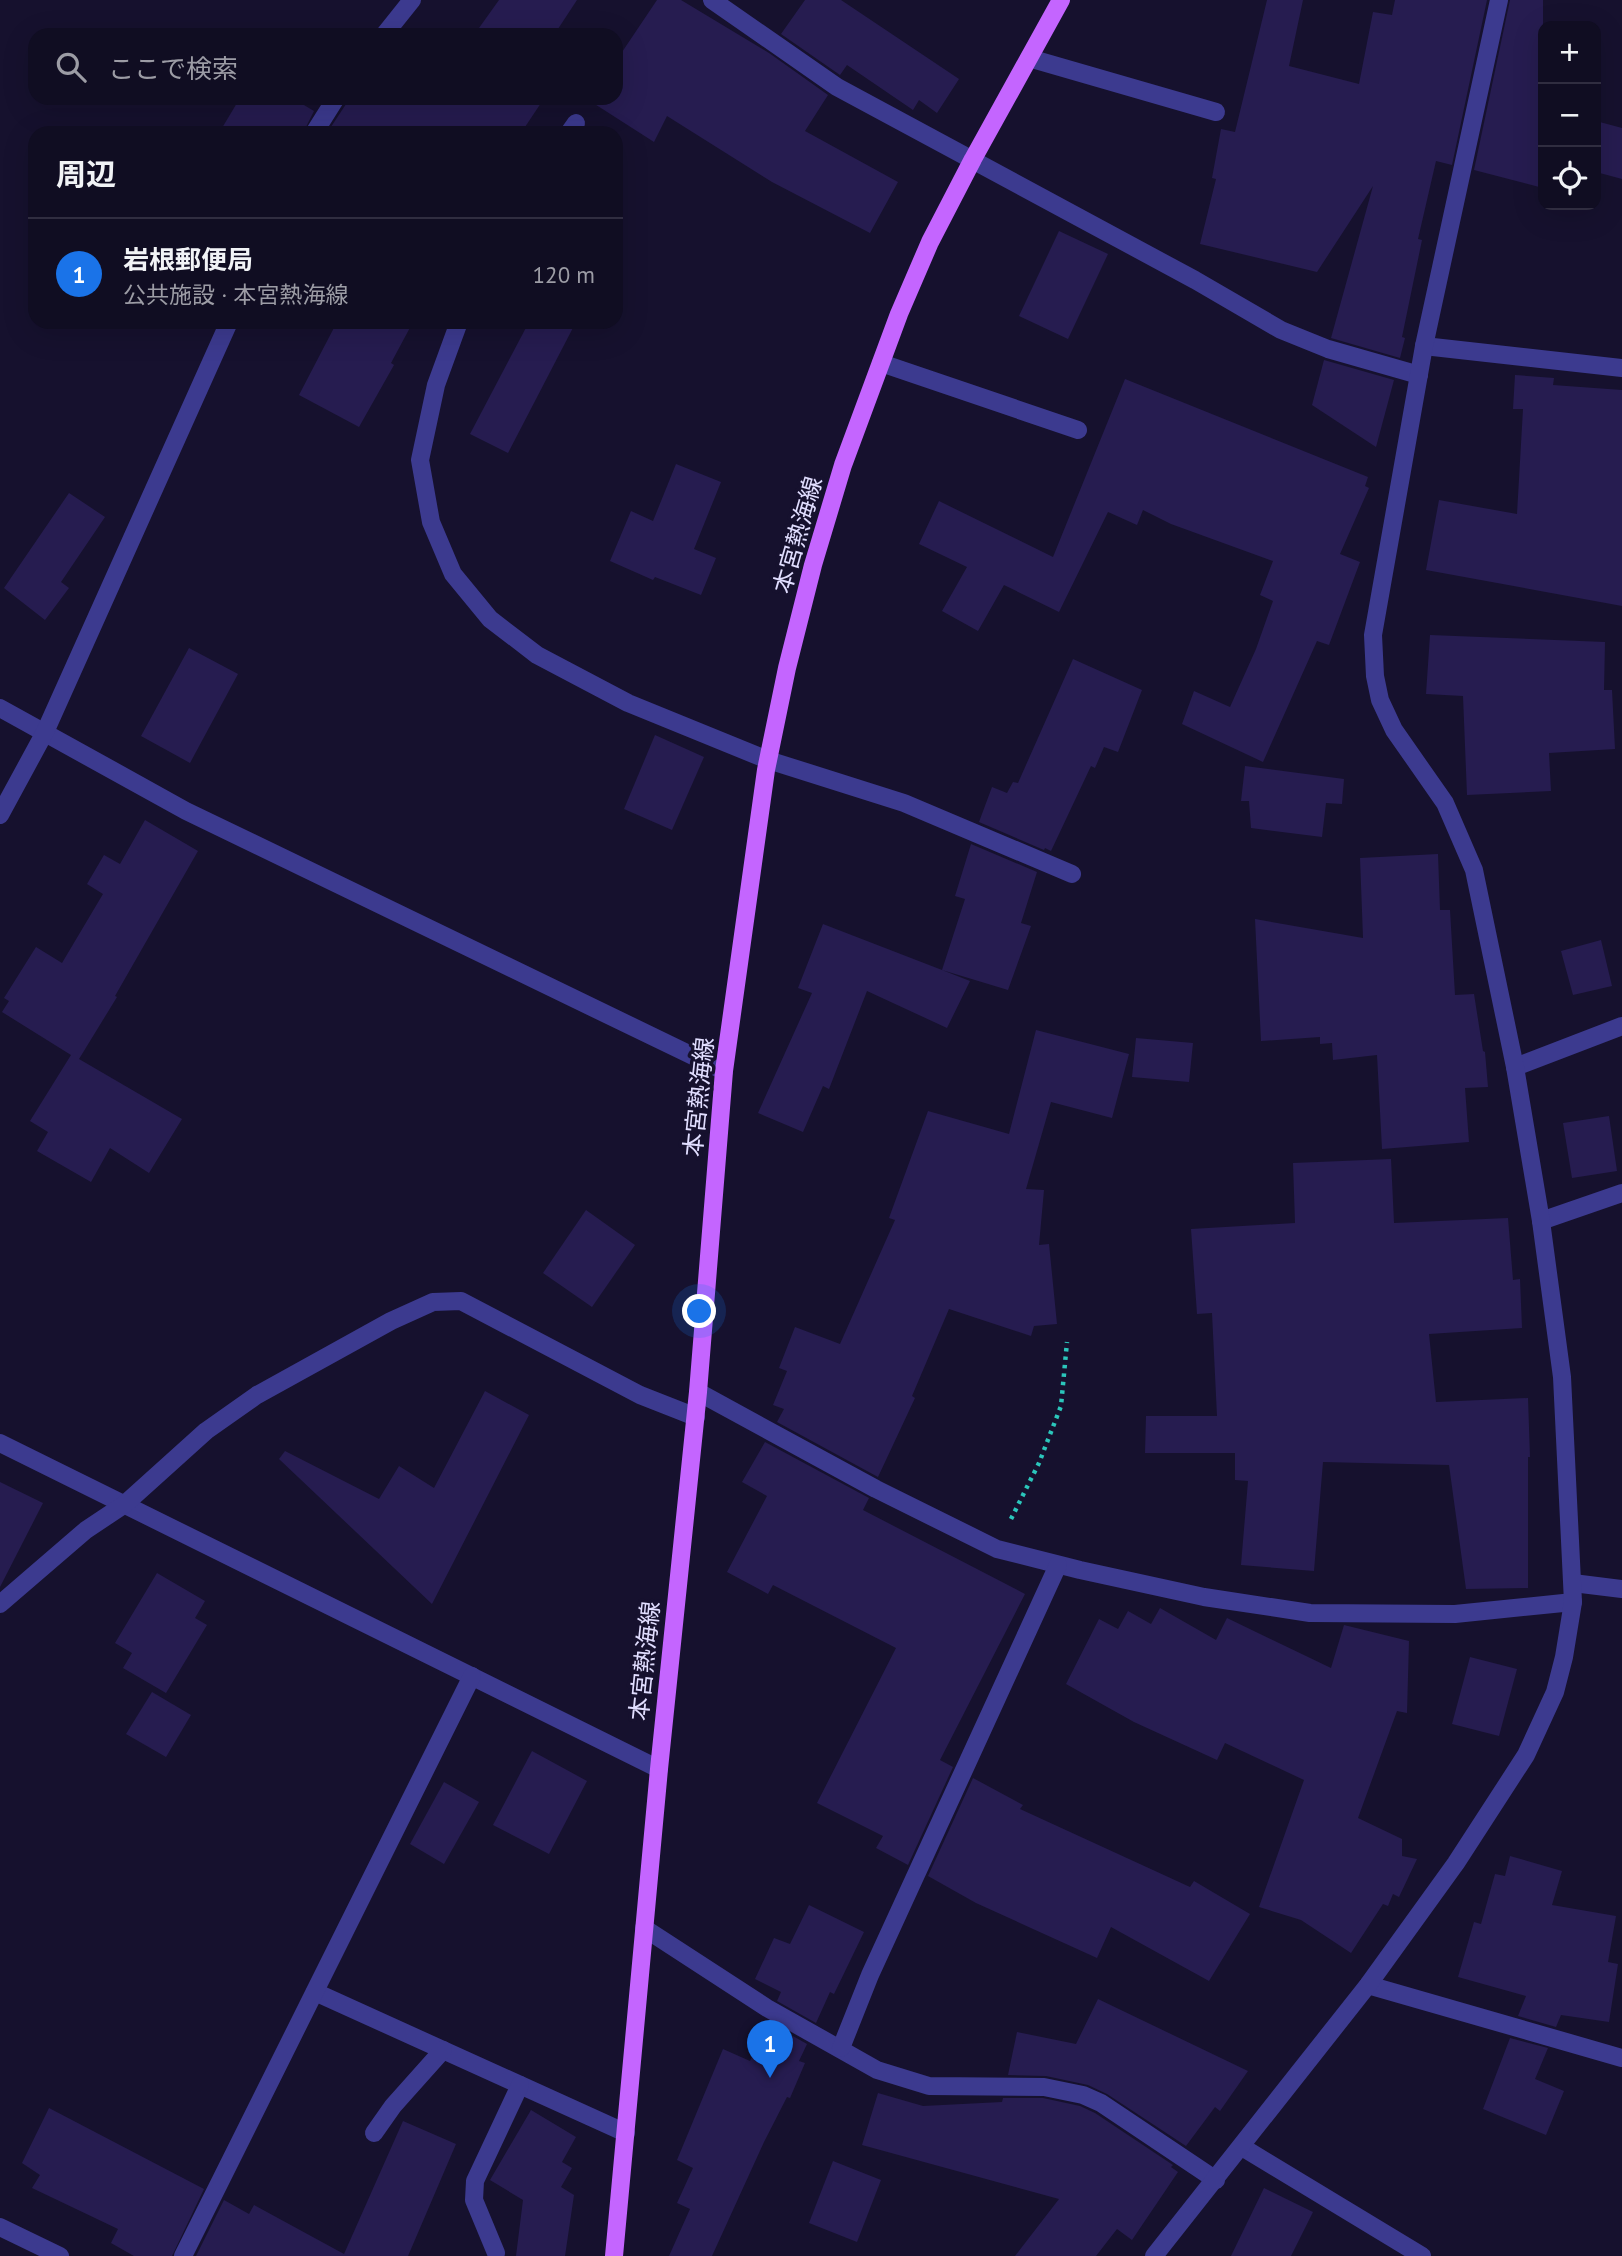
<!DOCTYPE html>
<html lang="ja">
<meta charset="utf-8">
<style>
:root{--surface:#100d22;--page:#19162a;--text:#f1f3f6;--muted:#9c9ca5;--line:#302d40;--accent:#1a73e8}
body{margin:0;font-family:"PT Sans","Noto Sans JP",sans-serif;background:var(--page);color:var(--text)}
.controls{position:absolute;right:21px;top:21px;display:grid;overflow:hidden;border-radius:14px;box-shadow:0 7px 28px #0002}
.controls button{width:63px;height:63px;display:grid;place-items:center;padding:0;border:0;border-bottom:2px solid var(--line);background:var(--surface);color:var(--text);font:35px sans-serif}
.you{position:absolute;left:700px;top:1312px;width:24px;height:24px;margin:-18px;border:5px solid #fff;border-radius:50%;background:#1a73e8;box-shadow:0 0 0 10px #1a73e833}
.badge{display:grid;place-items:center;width:46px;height:46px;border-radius:50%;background:var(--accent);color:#fff;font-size:23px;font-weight:700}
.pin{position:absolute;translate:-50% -58px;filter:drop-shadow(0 2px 4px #0008)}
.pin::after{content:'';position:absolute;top:37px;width:24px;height:21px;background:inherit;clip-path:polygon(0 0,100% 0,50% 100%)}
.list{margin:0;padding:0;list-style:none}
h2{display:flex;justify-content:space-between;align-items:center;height:91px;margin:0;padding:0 28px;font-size:30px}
h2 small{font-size:23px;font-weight:400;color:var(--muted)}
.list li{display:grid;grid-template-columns:46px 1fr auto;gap:21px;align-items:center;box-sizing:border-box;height:112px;padding:0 28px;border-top:2px solid var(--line)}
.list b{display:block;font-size:26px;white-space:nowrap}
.list p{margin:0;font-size:23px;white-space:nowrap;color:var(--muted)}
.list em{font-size:23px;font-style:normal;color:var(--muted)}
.icon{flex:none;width:38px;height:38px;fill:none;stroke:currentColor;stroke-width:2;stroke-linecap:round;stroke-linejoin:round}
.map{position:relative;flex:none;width:1622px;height:2256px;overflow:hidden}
.search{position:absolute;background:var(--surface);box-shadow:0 7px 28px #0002;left:28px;top:28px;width:595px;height:77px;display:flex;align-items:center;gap:18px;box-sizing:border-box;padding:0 24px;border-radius:21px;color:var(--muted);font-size:26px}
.panel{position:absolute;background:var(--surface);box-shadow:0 7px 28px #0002;left:28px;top:126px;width:595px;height:203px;border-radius:21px}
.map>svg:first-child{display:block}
.building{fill:#261c50}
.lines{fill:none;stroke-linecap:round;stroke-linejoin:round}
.path{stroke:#2bc6bb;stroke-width:4.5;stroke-dasharray:3.5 5;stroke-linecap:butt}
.minor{stroke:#3c3a8f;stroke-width:18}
.major{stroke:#c465ff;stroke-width:18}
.labels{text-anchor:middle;stroke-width:7;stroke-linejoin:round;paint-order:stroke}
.street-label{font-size:24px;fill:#e1deff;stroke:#16112e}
</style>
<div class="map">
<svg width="1622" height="2256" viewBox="0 0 1622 2256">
<rect width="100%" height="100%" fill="#16112e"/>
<!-- building -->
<g class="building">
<polygon points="499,0 577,0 554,35 474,35"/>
<polygon points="657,0 681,0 769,53 828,95 805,131 898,182 870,233 772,182 667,116 654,142 590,101 592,98 616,98 616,61"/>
<polygon points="805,0 841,0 959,79 937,113 919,100 913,110 847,65 840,75 781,34"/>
<polygon points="1267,0 1303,0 1289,66 1359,84 1373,12 1392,15 1395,0 1487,0 1452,165 1436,161 1418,239 1422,240 1402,337 1405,338 1400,358 1331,338 1373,186 1317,272 1200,244 1216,179 1212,178 1221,129 1235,132"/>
<polygon points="1510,0 1543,0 1543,188 1474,170"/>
<polygon points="240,98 292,98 314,111 303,133 219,133"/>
<polygon points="350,98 541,98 543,100 521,133 327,133"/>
<polygon points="1596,121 1622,128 1622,179 1596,172"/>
<polygon points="1059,231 1108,254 1068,339 1019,316"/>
<polygon points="337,322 413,322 391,363 394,365 359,427 299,395"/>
<polygon points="529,322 576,322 508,453 470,434"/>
<polygon points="1324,360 1394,380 1376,447 1312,405"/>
<polygon points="1515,375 1554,378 1553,385 1622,390 1622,606 1426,570 1439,500 1517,514 1523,409 1513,409"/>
<polygon points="1125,379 1368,477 1365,486 1369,488 1340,554 1360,562 1329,645 1317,641 1263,762 1182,724 1194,691 1230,707 1256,649 1273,601 1260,595 1273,561 1171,524 1143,510 1137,525 1108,512 1059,612 1004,585 978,631 942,611 967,567 919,544 939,501 1053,557"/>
<polygon points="676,464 721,482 694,549 716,558 701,595 655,577 653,580 610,561 631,511 653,521"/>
<polygon points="69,493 105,517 61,582 69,588 45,620 4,588"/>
<polygon points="1430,635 1605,642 1604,690 1612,690 1615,749 1549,753 1551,791 1467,795 1463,696 1426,694"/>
<polygon points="189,648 238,674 190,763 141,736"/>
<polygon points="1073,659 1142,690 1118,752 1104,747 1095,768 1091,766 1051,851 1045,848 1044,850 979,822 992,787 1007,793 1013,782 1018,783"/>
<polygon points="655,735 704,757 672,830 624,809"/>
<polygon points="1245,766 1344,779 1342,804 1326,803 1322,837 1251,828 1249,801 1241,801"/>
<polygon points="145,820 198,851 115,996 117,997 79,1059 182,1119 149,1173 110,1148 91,1182 37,1151 48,1132 30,1121 71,1055 2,1012 9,1001 4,998 36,947 62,963 103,894 87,884 104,855 120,864"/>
<polygon points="971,844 1037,872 1021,923 1031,926 1008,990 942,970 970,981 947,1028 867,991 829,1089 823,1086 803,1132 758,1113 812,993 798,988 823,924 942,970 965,899 955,896"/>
<polygon points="1438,854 1440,910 1450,910 1455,995 1474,994 1483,1051 1485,1052 1488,1087 1465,1088 1469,1142 1382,1149 1377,1055 1333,1060 1332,1043 1320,1044 1320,1037 1261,1041 1255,919 1363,938 1360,858"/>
<polygon points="1601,940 1612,986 1573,995 1561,951"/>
<polygon points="1036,1030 1129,1054 1112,1118 1051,1102 1026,1189 1044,1190 1039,1245 1049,1244 1057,1324 1034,1326 1031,1336 949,1309 912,1396 915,1398 878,1477 777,1422 784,1409 773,1405 787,1371 779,1368 795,1327 840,1344 895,1220 889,1218 928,1111 1009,1134"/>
<polygon points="1136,1038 1193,1043 1189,1082 1132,1077"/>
<polygon points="1609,1116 1617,1171 1572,1178 1563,1123"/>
<polygon points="1391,1159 1394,1223 1508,1218 1513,1280 1520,1279 1522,1328 1429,1334 1436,1402 1528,1398 1530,1457 1528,1457 1528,1588 1466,1589 1449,1465 1323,1462 1314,1571 1241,1565 1248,1481 1235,1480 1235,1453 1145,1453 1146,1416 1217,1416 1212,1313 1197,1314 1191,1229 1295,1223 1293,1163"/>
<polygon points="586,1210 635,1245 592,1307 543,1273"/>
<polygon points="485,1391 529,1415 432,1604 279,1459 285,1451 379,1499 399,1466 434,1488"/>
<polygon points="765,1442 869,1498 863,1510 1025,1594 940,1760 953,1767 908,1865 876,1848 883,1836 817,1803 896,1648 773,1585 768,1594 727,1572 767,1496 742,1482"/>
<polygon points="0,1482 43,1503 0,1587"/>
<polygon points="157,1573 205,1601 195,1618 207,1625 166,1693 123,1668 132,1653 115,1643"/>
<polygon points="1160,1608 1216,1640 1227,1618 1331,1668 1344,1625 1409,1641 1407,1713 1397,1711 1358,1818 1402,1839 1402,1856 1417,1859 1399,1897 1393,1894 1388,1906 1383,1904 1351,1953 1301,1920 1259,1907 1304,1780 1225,1743 1217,1760 1134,1722 1066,1684 1099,1619 1118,1629 1128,1611 1151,1624"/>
<polygon points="1470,1657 1517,1669 1499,1736 1452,1724"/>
<polygon points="152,1692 191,1715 166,1757 126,1734"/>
<polygon points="532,1751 587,1781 549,1854 493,1825"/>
<polygon points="973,1778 1023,1805 1020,1809 1190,1887 1194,1881 1250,1914 1209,1981 1111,1927 1097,1958 976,1903 928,1876"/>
<polygon points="444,1782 479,1802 444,1864 410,1844"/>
<polygon points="1510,1856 1562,1871 1552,1905 1616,1916 1608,1962 1618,1964 1609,2022 1561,2015 1556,2027 1518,2016 1526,1996 1458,1977 1474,1922 1481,1924 1495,1874 1505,1876"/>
<polygon points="809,1905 864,1932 834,1994 830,1992 816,2023 777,2001 781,1992 755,1979 774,1938 790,1944"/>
<polygon points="1098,1999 1248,2071 1220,2111 1215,2107 1186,2146 1107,2094 1088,2085 1046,2076 1008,2075 1017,2032 1076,2044"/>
<polygon points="768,2022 807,2044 799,2061 805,2063 790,2098 787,2097 764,2142 712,2256 669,2256 690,2209 677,2203 693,2168 677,2160 723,2049 750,2061"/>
<polygon points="1510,2038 1548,2048 1535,2079 1564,2091 1546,2135 1483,2109"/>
<polygon points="878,2093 923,2106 1002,2102 1003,2098 1043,2098 1080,2106 1095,2113 1173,2165 1171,2167 1178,2172 1132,2240 1117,2229 1096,2256 1015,2256 1059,2199 862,2145"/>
<polygon points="49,2108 204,2189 172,2256 134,2256 111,2243 118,2229 32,2188 40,2175 22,2163"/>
<polygon points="531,2110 576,2137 562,2162 572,2168 561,2187 574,2195 565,2256 516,2256 523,2200 490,2180"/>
<polygon points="403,2121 456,2144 408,2256 196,2256 224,2200 249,2214 254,2205 344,2254"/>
<polygon points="833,2161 881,2180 857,2242 809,2223"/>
<polygon points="1264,2188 1313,2212 1291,2256 1231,2256"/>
</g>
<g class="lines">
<!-- path -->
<polyline class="path" points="1011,1519 1039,1463 1061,1406 1067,1342"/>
<!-- minor -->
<g class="minor">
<polyline points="712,0 837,87 1195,280 1281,330 1328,349 1419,375"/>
<polyline points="384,35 412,0"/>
<polyline points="1029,58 1216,112"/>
<polyline points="314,133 336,98"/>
<polyline points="569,133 576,123"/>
<polyline points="459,322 436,385 420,460 431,522 453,574 490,619 537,655 628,703 768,760 904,803 1072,874"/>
<polyline points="1424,346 1622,368"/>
<polyline points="881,363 1078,430"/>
<polyline points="0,708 186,811 724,1071"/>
<polyline points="0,815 45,732 229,322"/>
<polyline points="1515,1067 1622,1026"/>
<polyline points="1541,1221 1622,1193"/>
<polyline points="698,1392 876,1489 997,1549 1080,1570 1204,1597 1310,1613 1455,1614 1573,1602"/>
<polyline points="0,1443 659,1769"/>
<polyline points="1573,1583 1622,1589"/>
<polyline points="0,1604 86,1530 125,1504 206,1431 257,1395 391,1321 433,1302 461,1301 640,1395 696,1417"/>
<polyline points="644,1928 767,2008 877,2070 929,2086 1044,2087 1083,2095 1101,2103 1216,2180"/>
<polyline points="1368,1985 1622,2058"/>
<polyline points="315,1992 626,2133"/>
<polyline points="841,2048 870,1975 1058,1565"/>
<polyline points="374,2133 393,2106 443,2050"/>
<polyline points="1242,2147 1422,2256"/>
<polyline points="0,2227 60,2256"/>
<polyline points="496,2253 474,2200 475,2181 520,2085"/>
<polyline points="183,2256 472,1676"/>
<polyline points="1154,2256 1368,1985 1456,1863 1526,1755 1555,1692 1564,1657 1573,1602 1562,1377 1541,1221 1515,1067 1474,870 1445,803 1394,730 1380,700 1375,676 1373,635 1424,346 1499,0"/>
</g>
<!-- major -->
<polyline class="major" points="614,2256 659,1769 698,1392 724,1071 766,770 787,668 813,565 843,465 899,314 930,242 973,159 1061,0"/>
</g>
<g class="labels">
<!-- street labels -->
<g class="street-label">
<text transform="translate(798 535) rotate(-74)" y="8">本宮熱海線</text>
<text transform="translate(699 1097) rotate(-84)" y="8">本宮熱海線</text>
<text transform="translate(645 1661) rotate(-84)" y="8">本宮熱海線</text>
</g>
</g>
</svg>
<div class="controls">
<button>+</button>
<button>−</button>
<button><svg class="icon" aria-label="locate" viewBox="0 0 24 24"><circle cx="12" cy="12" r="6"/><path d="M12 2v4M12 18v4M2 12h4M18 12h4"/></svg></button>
</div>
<div class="you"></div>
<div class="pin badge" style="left:770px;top:2078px">1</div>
<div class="search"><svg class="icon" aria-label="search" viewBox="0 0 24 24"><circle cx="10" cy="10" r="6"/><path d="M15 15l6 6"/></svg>ここで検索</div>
<section class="panel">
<h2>周辺<small></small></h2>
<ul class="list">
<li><span class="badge">1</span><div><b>岩根郵便局</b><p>公共施設 · 本宮熱海線</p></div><em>120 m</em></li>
</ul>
</section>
</div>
